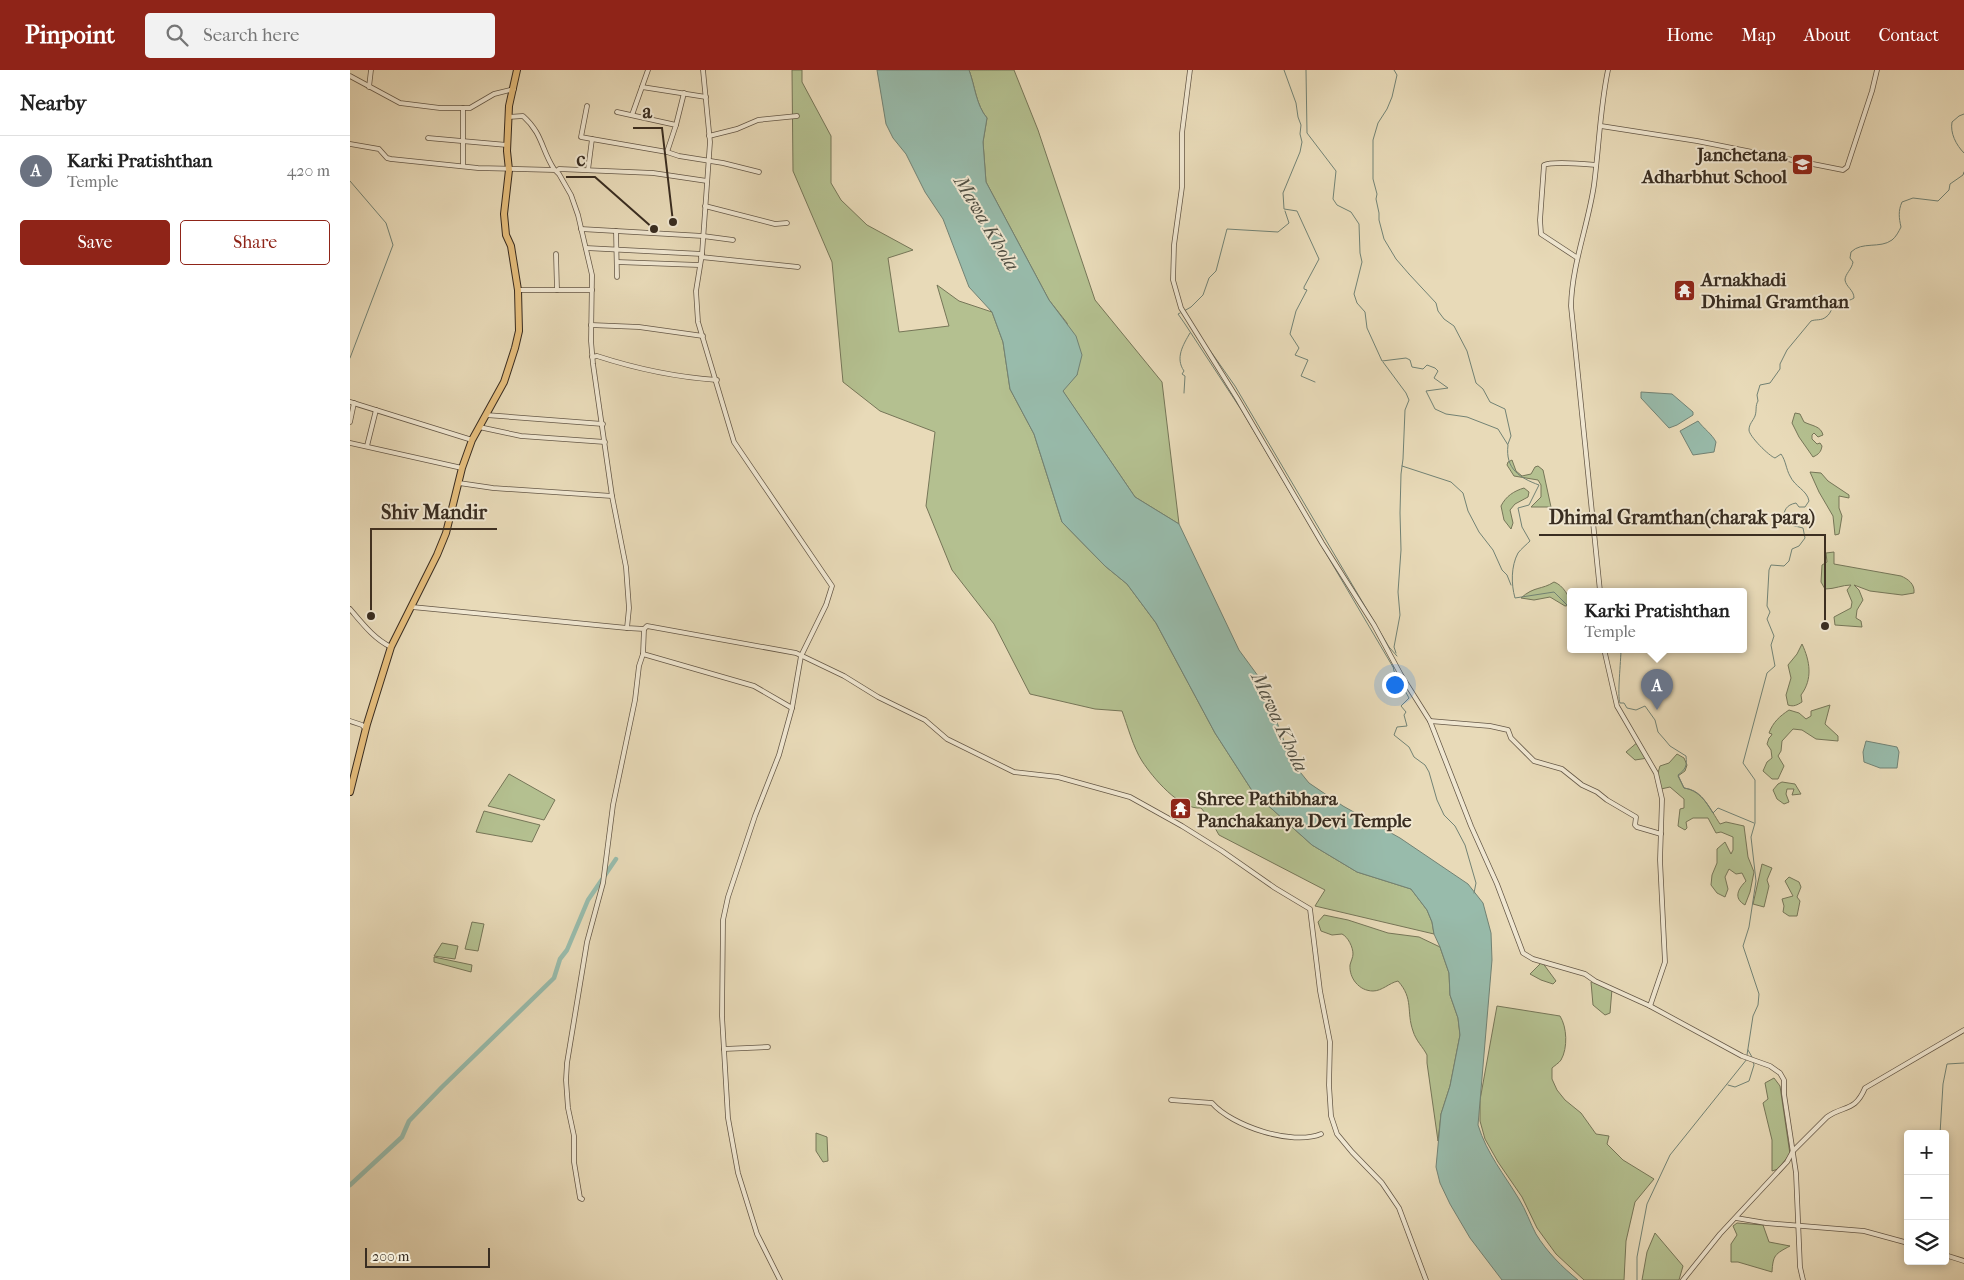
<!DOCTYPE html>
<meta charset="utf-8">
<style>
:root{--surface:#fff;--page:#f2f2f2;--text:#222;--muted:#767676;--line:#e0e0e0;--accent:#8f2418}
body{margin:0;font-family:"IM FELL French Canon",serif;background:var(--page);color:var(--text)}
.controls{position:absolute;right:15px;bottom:15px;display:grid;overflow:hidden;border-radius:5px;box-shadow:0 2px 8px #0003}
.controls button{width:45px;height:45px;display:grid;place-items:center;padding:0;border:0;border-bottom:1px solid var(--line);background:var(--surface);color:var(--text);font:25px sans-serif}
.scale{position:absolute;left:15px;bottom:12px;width:125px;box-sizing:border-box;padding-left:5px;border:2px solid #392d21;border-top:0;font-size:14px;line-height:18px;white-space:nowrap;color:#392d21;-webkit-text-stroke:4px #f0e7d1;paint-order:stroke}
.you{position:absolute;left:1044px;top:614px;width:18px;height:18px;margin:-12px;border:4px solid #fff;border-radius:50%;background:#1a73e8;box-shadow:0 0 0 8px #1a73e833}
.badge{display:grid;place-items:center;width:32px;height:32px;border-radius:50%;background:var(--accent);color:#fff;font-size:16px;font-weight:700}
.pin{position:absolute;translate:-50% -41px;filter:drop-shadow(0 1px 2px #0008)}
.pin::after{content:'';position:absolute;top:26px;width:18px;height:15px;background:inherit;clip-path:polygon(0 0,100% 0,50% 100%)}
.popup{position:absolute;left:1217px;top:518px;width:180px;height:65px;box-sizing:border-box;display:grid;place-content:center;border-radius:5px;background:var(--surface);filter:drop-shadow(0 1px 4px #0005);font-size:16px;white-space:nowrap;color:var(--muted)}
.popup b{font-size:19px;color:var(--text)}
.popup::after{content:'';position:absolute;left:50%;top:100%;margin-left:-10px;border:10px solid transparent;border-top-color:var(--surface)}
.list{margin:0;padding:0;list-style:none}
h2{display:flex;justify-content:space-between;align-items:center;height:65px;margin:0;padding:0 20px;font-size:21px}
h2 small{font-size:16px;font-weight:400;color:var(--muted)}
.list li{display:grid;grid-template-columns:32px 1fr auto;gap:15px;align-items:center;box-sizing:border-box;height:70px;padding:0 20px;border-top:1px solid var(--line)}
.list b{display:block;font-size:19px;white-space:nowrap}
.list p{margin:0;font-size:16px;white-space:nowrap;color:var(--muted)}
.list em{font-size:16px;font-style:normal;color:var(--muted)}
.actions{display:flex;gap:10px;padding:15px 20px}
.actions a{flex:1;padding:11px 0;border:1px solid var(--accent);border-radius:5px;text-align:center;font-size:18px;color:var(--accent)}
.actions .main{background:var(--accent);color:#fff}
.icon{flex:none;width:28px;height:28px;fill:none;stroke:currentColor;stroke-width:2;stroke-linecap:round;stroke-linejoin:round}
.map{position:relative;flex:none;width:1614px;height:1210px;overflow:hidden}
header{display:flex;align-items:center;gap:30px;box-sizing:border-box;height:70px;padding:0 25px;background:var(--accent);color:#fff}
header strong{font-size:24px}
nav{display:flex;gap:28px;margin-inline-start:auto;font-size:18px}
.search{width:350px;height:45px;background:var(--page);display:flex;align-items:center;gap:12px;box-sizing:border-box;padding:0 18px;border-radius:5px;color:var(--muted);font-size:19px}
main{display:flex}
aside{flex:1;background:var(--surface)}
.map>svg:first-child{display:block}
.green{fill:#b4c090;stroke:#767658}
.water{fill:#98bbab;stroke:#728274}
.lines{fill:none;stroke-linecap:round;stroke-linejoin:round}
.stream{stroke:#728274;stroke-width:1}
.canal{stroke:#98bbab;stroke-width:4.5}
.street-casing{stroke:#655847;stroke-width:5.5}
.primary-casing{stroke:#392d21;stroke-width:8}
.street{stroke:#f0e7d1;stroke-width:4}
.primary{stroke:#e4bd7c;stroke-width:6}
.labels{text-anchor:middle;stroke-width:4;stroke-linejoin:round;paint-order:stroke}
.poi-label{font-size:19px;font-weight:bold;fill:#392d21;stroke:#f0e7d1;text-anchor:start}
.water-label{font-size:20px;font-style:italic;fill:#515044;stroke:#f0e7d1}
.leader{fill:none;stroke:#392d21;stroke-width:2}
.callout-dot{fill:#392d21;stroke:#f0e7d1;stroke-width:2}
.callout-label{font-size:20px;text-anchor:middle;font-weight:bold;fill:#392d21;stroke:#f0e7d1;stroke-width:4;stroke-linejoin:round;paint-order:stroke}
</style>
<header>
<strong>Pinpoint</strong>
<div class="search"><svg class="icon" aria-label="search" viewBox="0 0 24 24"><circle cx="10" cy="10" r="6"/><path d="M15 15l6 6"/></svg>Search here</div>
<nav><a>Home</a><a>Map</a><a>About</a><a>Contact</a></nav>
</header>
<main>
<aside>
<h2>Nearby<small></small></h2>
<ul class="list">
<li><span class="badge" style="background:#6b7280">A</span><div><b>Karki Pratishthan</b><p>Temple</p></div><em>420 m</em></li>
</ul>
<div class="actions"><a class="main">Save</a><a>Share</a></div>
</aside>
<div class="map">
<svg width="1614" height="1210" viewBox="0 0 1614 1210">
<rect width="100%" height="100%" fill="#e8dab8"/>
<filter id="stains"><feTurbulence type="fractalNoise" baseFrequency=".004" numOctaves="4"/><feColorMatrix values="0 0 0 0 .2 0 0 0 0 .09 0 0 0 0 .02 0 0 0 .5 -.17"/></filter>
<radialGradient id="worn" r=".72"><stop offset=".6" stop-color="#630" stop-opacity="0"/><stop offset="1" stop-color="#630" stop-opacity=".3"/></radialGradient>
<!-- green -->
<g class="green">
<path d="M442,0h10v12l29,54v47l10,17 26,25 46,25 -25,8 11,74 50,-6 -12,-41 22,16 33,11 11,30 7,47 24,45 28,88 43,44 22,18 29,39 59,110 38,59 59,53 45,27 54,17 16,21 5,12 2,12 -119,-28 10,-16 -106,-55 -9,-16 -9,-11c-21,2 -48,-30 -59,-47 -9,-14 -14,-34 -20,-50l-27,-2 -65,-15 -36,-70 -42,-54 -26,-64 9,-74 -55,-21 -37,-29 -11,-120 -39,-91z"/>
<path d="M619,0h45l24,60 57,170 67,82 17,142 -44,-27 -73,-107 15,-15 -10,-52 -18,-23 -63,-118 -3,-40 4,-24c-11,-13 -12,-32 -18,-48z"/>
<path d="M1445,343l5,1 4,8c8,4 17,4 19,13l-5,2 -4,-4 -2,2v4l5,5 3,-1 2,3c-1,6 -3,8 -9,11l-14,-20 -7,-14z"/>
<polygon points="1162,390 1166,401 1172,406 1181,404 1185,397 1188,396 1193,400 1201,437 1181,437 1191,427 1191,415 1188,410 1164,406 1157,395 1158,392"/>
<polygon points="1460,402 1471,403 1478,411 1499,425 1499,428 1489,426 1489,438 1492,446 1489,464 1485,465 1483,446 1469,422"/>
<path d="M1174,418l5,4 -1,5 -13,7 -5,6 3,13 -2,6 -7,-9 -3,-14c5,-10 13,-15 23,-18z"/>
<path d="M1484,482v12l67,12c7,3 14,8 13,17l-12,2 -32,-4 -16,-6 5,5 4,10 -6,10 -1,8 5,3 1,6 -27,-2 -1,-8 17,-9 1,-6 -5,-12 4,-5c-9,0 -16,4 -26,4l-4,-7 1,-17 5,-3 -1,-9z"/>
<path d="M1204,512c9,3 16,15 17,23l-6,1 -15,-9 -16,3 -13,-2c13,-12 21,-8 33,-16z"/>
<path d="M1452,574c8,17 11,35 -1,51l1,7c-5,3 -8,5 -14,3l-2,-10 5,-17 -3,-13 9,-11z"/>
<path d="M1480,635l-5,19 13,12v5l-22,-2 -14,-9 -9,-1 -11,12 -1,10 -3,5 6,10 -6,13h-6l-9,-8 4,-9 5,-4 -1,-8 -4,-6 2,-6 2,-2 1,-2 -3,-1c4,-11 11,-17 20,-23l10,3 7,6 5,-3v-5z"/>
<polygon points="1289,671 1298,688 1285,690 1276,682"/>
<path d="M1327,684l7,4 3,7 -2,6 -7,5 6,12c19,3 26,21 36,36l6,-2 18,4 4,31 6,15 -4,20 -5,13c-12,-7 -7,-16 1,-24l-4,-8 -6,1 -7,-5 -4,8 3,12 -3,8 -8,-4 -6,-8 1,-10 5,-12v-14l8,-7 6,12 2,-4v-13l-12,-5 -5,1 -8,-15h-15l-7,4 1,6 -2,2 -7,-4 2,-17 4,-1v-9l-14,-12 -9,2 -4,-13 3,-10 9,-3z"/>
<polygon points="159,704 205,730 194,750 138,736"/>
<polygon points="1432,712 1445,714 1451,724 1442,725 1444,719 1437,719 1436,724 1439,732 1434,734 1427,729 1423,720 1428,714"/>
<polygon points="134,741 190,755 182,772 126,762"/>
<polygon points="1412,794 1422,798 1417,810 1419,816 1414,837 1403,834"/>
<polygon points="1439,807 1449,812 1451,817 1447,827 1450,831 1447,846 1439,846 1433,842 1434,836 1432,829 1443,826 1435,811"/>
<path d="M974,845l24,5 40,13 31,4 21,10 9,26 1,22 8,23 2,17 -10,51 -9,28 -3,27 -11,-78v-8c-4,-8 -11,-14 -14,-24 -7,-20 1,-32 -15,-50 -9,2 -16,10 -25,10 -14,0 -24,-13 -23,-26 1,-4 3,-8 3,-11 0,-7 -5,-17 -11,-20l-10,1 -11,-4 -3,-9z"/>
<polygon points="122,852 134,854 128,881 115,879"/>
<polygon points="92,873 108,876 105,889 84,886"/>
<polygon points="84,887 122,895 121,902 84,892"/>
<polygon points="1192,892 1206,911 1203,914 1191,910 1180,904"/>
<polygon points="1245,911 1262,919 1260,943 1255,945 1243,935 1241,912"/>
<path d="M1147,936l63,10c7,11 8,32 1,44 -2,3 -7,6 -9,8v11l5,11 8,10 16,13 15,21 13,2 -2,8 16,16 31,19 -19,23 -9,39 -2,39h-40l-28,-26 -19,-26 -15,-31 -24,-35 -13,-23 -5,-18v-21z"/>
<polygon points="1424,1008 1430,1016 1440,1084 1428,1099 1422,1101 1422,1070 1413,1033 1418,1029 1415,1013"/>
<polygon points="466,1063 477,1067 478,1091 473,1092 466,1081"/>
<path d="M1387,1153l26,2 6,17 21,4c-15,8 -17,9 -18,26l-34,-10h-7v-18l6,-9 -4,-9z"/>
<polygon points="1305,1163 1333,1196 1329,1210 1292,1210 1297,1182"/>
</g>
<!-- water -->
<g class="water">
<path d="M527,0h92c6,16 7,35 18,48l-4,24 3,40 63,118 27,36 6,19 -5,20 -14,16 72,106 44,27 60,126 22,30 31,82 17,21 34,23 57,32 68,46 15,19 8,30 1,27 -14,165c9,29 26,49 41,74 7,11 11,24 17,35 11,18 26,33 42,46h-76l-32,-42 -20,-34 -10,-21 -4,-16 5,-53 9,-28 10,-51 -2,-17 -8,-23 -1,-22 -9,-26 -6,-13 -2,-12 -5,-12 -16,-21 -54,-17 -45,-27 -59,-53 -38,-59 -59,-110 -29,-39 -22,-18 -43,-44 -28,-88 -24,-45 -7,-47 -11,-30 -23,-25 -26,-68 -18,-27 -19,-38 -13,-16 -7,-14z"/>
<polygon points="1291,322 1322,324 1343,342 1343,345 1327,355 1319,358 1291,328"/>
<path d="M1348,351c6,8 14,13 18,21l-2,10 -21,3 -13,-24z"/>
<polygon points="1516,671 1547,677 1549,682 1547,698 1530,698 1514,692 1513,682"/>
</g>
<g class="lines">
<!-- stream -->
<g class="stream">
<polyline points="934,0 946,33 948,47 951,55 950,64 952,72 950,82 933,123 934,139 947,141 969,189 954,217 954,219 957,220 946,241 940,264 949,278 945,285 958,290 951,306 965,312"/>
<path d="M956,0l1,63 29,38 -3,28 4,6 14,7 8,12 1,29 2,9 -8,32 3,9 8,9 2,16 15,33 24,-3 4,2 2,7 11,2 4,-4 8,3 3,3 -4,7 14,10 -22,3 9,18 11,5 21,3 31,12 10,16c-3,24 12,33 31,40l-10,20 -11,3 4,19 8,14c-3,3 -9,8 -12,12 -7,13 -7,31 -3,45l39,-6 17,17"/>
<polyline points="1044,0 1047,5 1042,27 1037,39 1028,53 1023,70 1023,109 1027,124 1026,129 1029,143 1029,150 1034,169 1046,189 1059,204"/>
<path d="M1614,44l-5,2 -7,6c-2,11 4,23 12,31"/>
<polyline points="0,111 36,153 43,175 0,288"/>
<polyline points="1059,204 1086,233 1088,241 1094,249 1104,256 1117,281 1126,313 1133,319 1140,332 1155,339 1161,366 1158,374"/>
<polyline points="834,241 841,237 853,225 859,208 866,201 877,159 928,162 939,153 935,141"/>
<polyline points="830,243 828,244 835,254 892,341 1043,597"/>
<polyline points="859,279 885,316 1039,577 1047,586"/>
<polyline points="1033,292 1056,323 1059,330 1055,340 1053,389 1051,404 1050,443 1051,480 1048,522 1050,545 1044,577 1046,583"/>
<path d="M834,323l1,-17 -3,-2 2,-3c-9,-13 -1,-26 6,-38"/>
<polyline points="1052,396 1101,412 1113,423 1118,441 1129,462 1143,480 1152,500 1157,505 1161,515"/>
<path d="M1269,579h2c0,12 -4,47 -1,54h4l3,5 9,2 9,-4 10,14 3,12 7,8 5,6 16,10c1,10 0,13 -8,19l6,13c16,2 21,13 29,25l5,-5 36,15"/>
<polyline points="1043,596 1044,601 1059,628 1051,636 1056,642 1054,645 1057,656 1047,657 1044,665 1059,677 1064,687 1075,695 1079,702 1087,730 1094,745 1105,756 1115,775 1126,813 1124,823"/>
<polyline points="1398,980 1402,987"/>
<path d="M1397,985l6,-39 5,-11 1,-11 -16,-48 6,-19 7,-46 -5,-44 4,-14v-43l-12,-17 24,-90 8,-7 -4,-21 3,-9 -7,-17 3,-7 -3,-6 2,-36 2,-5 13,1 5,-5 3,-12 7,-3 6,-8 -2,-10 -12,-3 -8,-5c1,-10 3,-15 13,-17l3,4h6l4,-6c-2,-11 -14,-14 -19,-25 -4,-7 -4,-15 -9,-22l-6,4c-6,-2 -26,-22 -26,-28 0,-6 4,-9 6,-14 2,-6 0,-10 3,-15l-1,-6 3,-10 10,-2 10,-14v-5l7,-14 24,-29c5,-2 10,0 15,-4 6,-4 6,-13 12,-15 6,-2 10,0 16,-4 0,-8 -8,-11 -9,-18 0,-6 7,-11 8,-18l-3,-4 1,-6c11,-11 29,-3 41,-12 4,-3 7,-9 9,-13 -2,-9 -3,-16 1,-25l11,-4 25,3 11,-11 1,-6 13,-9 1,-3"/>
<polyline points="1378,1015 1385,1017 1399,1011 1404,995 1403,991"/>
<polyline points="1590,1064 1593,1014 1597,994 1614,993"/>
<polyline points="1287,1210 1287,1187 1297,1134 1320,1085 1397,989"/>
</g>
<!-- canal -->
<polyline class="canal" points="0,1115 52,1067 59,1051 92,1017 204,908 210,889 217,880 238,830 266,789"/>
<defs>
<g id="street">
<polyline points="353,0 360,72 352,184 346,221 348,252 384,372 482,516 476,535 451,586 442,638 429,685 405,746 378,827 373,850 372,946 378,1048 388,1103 407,1164 430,1210"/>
<polyline points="840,0 832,63 832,117 824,175 823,210 831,238 887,328 972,473 1024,555 1051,605 1080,651 1121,756 1147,814 1173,883 1183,889 1235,904 1245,911 1300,936 1392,986 1420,996 1430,1003 1434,1010 1434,1024 1446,1103 1450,1197 1453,1210"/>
<polyline points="0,6 50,33 90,38 120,38 144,24 164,19"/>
<polyline points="19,17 21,0"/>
<polyline points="292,17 356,27"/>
<polyline points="237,36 231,67 242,69"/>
<polyline points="282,45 298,0"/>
<path d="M158,47l15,-1c20,18 18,33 31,53"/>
<polyline points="326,55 334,23"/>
<polyline points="1251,56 1347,71 1493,100 1497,97 1522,21 1527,0"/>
<polyline points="359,66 387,59 408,50 447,46"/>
<polyline points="78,68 157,75"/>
<polyline points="0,74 29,79 37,88 41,89 128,98 205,100 209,104 221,125 228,145 242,205 241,271 243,294 262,426 276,497 279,538 277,558 294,559 293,584 404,616 442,638"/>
<polyline points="317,82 329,86 373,93 409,102"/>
<polyline points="113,96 113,38"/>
<polyline points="238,100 242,69 317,82 326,55 267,42"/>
<polyline points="207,101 209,99 303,103 357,111"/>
<polyline points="355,136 425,154 437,153"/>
<polyline points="231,159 353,166 383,170"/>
<polyline points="266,161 267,207"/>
<polyline points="236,178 352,184"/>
<polyline points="206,184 207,220"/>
<polyline points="351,187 448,197"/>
<path d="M1226,187l-35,-23 -1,-14 4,-55c9,-4 40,-1 52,0"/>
<polyline points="267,192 349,195"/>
<polyline points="168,220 242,220"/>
<polyline points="241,255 289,257 353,266"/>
<path d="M242,287l5,-1c40,13 77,21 120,24"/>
<polyline points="0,332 122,370"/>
<polyline points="136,345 253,354"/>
<polyline points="0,352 4,333"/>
<polyline points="129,357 171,366 255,372"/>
<polyline points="0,373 112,398"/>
<polyline points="17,376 26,340"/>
<polyline points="109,413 143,418 262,426"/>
<path d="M1250,521l-29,-285c1,-42 17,-80 23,-121 5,-38 6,-77 14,-115"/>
<polyline points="62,537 277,558"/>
<path d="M0,539c12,14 24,30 41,38"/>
<polyline points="294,559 297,556 446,583 494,606 528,627 575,650 597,669 664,702 708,707 780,727 832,756 872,781 925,818 960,839 970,921 980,972 979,1015 981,1046 987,1064 1002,1082 1032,1113 1049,1138 1076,1210"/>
<polyline points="1254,579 1267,636 1306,703 1312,729 1310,790 1315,892 1300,936"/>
<polyline points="0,651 12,655 16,659"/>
<polyline points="1080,651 1140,656 1158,660 1161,668 1184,691 1212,699 1232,715 1247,722 1257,730 1286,747 1285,755 1287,757 1311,764"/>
<polyline points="374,979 418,977"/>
<path d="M821,1030l41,3c20,23 80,43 109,31"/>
<polyline points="232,1129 230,1128 224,1092 224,1066 218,1038 216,1010 217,993 237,872 253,813 263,735 285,630 289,596 293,584"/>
<polyline points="1386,1148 1416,1153 1514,1161 1558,1173"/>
<polyline points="1595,1185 1614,1191"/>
<path d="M1333,1210l37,-46 67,-72 6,-11 34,-34c17,-12 28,-5 38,-29l99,-58"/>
</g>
<polyline id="primary" points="0,722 17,654 41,577 87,485 96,463 112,398 122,370 154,312 165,278 169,261 168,220 161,176 156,165 154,144 159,100 157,81 159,36 167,0"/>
</defs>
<!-- street casing -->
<use href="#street" class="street-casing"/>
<!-- primary casing -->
<use href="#primary" class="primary-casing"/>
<!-- street -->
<use href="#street" class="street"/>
<!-- primary -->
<use href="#primary" class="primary"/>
</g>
<!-- icons -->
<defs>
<symbol id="school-square" viewBox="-11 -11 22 22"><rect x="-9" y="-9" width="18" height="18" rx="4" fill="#8f2418" stroke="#f0e7d1"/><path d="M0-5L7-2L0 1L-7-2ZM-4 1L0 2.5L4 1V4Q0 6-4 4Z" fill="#fff"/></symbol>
<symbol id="temple-square" viewBox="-11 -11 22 22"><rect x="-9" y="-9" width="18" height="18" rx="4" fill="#8f2418" stroke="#f0e7d1"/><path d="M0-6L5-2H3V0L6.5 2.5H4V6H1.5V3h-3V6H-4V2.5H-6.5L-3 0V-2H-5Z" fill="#fff"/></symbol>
</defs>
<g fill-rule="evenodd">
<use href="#school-square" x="1440" y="82" width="25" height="25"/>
<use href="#temple-square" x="1322" y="208" width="25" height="25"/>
<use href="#temple-square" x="818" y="726" width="25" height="25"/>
</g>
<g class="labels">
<!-- poi labels -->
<g class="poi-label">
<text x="1437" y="91" text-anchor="end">Janchetana<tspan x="1437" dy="22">Adharbhut School</tspan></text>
<text x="1351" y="216">Arnakhadi<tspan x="1351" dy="22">Dhimal Gramthan</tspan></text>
<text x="847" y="735">Shree Pathibhara<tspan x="847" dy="22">Panchakanya Devi Temple</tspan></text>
</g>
<!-- water labels -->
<g class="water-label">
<text transform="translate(637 153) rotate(59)" y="7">Mawa Khola</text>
<text transform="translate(930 652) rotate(65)" y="7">Mawa Khola</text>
</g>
</g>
<!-- callouts -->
<path class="leader" d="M323 152L312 58H283M304 159L245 107H216M21 546L21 459H147M1475 556L1475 465H1189"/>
<g class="callout-dot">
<circle cx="323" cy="152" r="5"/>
<circle cx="304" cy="159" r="5"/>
<circle cx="21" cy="546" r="5"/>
<circle cx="1475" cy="556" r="5"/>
</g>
<g class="callout-label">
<text x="297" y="48">a</text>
<text x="231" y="96">c</text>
<text x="84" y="449">Shiv Mandir</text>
<text x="1332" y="454">Dhimal Gramthan(charak para)</text>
</g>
<rect width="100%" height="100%" filter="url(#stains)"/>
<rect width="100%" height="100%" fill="url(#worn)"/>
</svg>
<div class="controls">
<button>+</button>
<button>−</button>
<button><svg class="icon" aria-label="layers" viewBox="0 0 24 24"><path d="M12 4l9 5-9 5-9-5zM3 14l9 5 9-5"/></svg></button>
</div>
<div class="scale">200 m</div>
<div class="you"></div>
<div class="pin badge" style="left:1307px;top:640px;background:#6b7280">A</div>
<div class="popup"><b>Karki Pratishthan</b>Temple</div>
</div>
</main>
